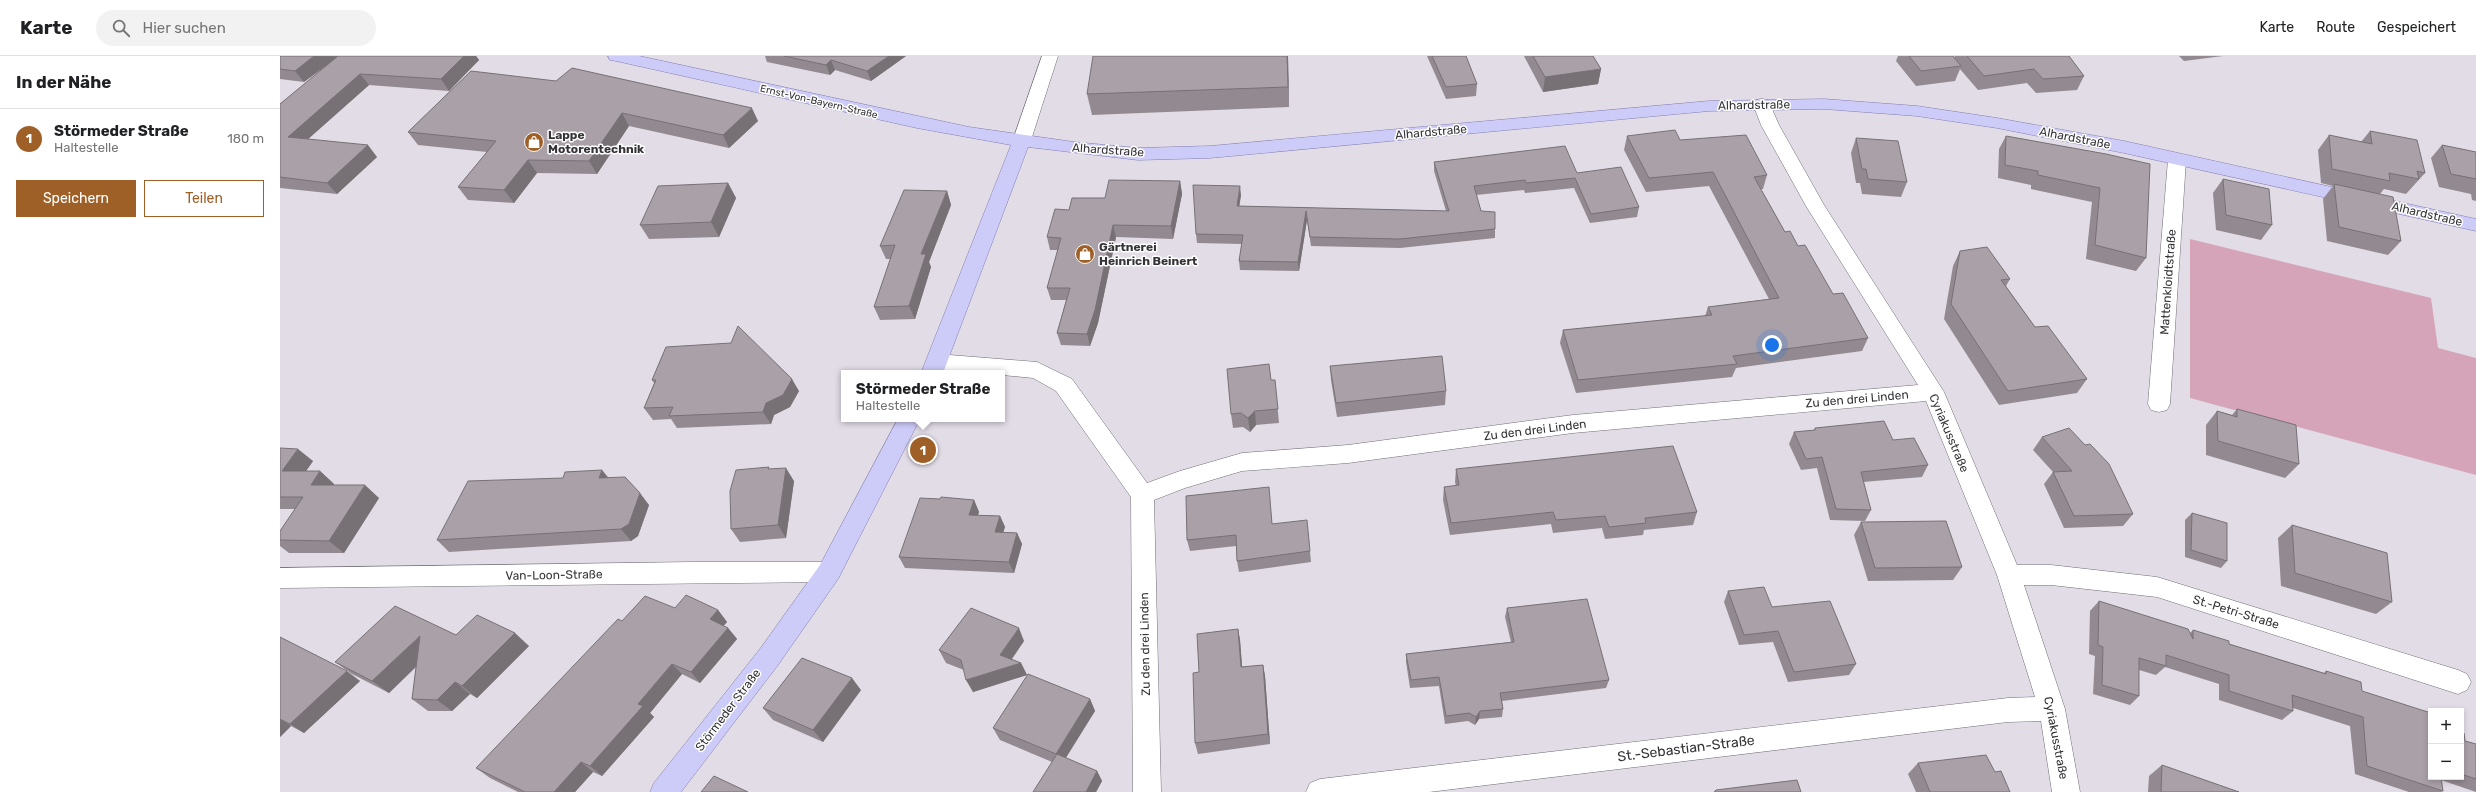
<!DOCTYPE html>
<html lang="de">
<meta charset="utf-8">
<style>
:root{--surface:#fff;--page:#f2f2f2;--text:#202124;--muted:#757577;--line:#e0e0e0;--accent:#9e6026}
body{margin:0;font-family:Rubik,sans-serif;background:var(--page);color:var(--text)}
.controls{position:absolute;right:12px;bottom:12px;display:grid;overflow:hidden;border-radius:0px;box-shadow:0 2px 6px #0003}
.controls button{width:36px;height:36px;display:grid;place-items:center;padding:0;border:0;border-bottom:1px solid var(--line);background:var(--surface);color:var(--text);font:20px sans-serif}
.you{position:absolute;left:1492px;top:289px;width:14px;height:14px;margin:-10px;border:3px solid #fff;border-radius:50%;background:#1a73e8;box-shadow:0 0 0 6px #1a73e833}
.badge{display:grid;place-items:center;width:26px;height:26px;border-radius:50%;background:var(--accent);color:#fff;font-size:13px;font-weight:700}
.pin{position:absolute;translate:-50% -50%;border:2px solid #fff;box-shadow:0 1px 4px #0006}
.popup{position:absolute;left:561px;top:314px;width:164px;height:52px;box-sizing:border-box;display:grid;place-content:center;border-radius:0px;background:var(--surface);filter:drop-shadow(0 1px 3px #0005);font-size:13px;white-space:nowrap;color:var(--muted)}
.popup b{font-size:15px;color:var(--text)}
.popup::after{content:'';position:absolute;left:50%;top:100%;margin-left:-8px;border:8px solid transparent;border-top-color:var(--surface)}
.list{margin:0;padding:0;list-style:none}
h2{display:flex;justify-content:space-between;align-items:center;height:52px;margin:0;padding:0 16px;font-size:17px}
h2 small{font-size:13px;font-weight:400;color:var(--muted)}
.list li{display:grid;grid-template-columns:26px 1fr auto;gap:12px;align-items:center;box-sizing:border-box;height:60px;padding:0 16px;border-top:1px solid var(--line)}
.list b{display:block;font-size:15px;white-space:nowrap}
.list p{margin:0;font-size:13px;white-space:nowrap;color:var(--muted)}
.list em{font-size:13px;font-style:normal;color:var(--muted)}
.actions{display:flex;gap:8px;padding:12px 16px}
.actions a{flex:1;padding:9px 0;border:1px solid var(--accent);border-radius:0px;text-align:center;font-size:14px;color:var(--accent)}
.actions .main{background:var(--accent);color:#fff}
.icon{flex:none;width:22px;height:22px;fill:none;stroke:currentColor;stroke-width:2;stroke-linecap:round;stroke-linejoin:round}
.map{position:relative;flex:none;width:2196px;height:736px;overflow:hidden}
header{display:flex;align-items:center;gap:24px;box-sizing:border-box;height:56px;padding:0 20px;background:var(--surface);border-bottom:1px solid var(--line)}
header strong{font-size:19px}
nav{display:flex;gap:22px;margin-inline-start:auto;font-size:14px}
.search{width:280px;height:36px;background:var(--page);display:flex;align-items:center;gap:10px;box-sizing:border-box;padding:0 14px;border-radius:22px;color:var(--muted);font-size:15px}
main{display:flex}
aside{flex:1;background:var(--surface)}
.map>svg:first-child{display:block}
.green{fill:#d5a4b8}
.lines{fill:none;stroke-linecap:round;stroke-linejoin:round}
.minor-casing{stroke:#716c75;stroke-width:1}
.major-casing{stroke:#827fb1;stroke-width:1}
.minor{fill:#fff;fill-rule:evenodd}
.major{fill:#cdcbf7;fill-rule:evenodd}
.wall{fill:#928a90}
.shaded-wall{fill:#777176}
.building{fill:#aaa1a8;stroke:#777176}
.labels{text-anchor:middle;stroke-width:3;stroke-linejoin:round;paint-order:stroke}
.far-street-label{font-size:10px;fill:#353337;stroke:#fff}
.street-label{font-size:12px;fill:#353337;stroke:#fff}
.poi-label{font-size:12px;font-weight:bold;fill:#353337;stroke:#fff;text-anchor:start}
.near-street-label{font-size:14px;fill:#353337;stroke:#fff}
</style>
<header>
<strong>Karte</strong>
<div class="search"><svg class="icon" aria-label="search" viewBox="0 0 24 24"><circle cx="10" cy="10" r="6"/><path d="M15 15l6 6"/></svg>Hier suchen</div>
<nav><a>Karte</a><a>Route</a><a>Gespeichert</a></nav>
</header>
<main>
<aside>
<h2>In der Nähe<small></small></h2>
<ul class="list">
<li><span class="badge">1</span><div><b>Störmeder Straße</b><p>Haltestelle</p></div><em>180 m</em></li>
</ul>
<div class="actions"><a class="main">Speichern</a><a>Teilen</a></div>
</aside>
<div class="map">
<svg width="2196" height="736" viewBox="0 0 2196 736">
<rect width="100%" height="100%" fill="#e2dce7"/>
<!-- green -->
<polygon class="green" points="1910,183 2151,242 2158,292 2196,302 2196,419 1910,342"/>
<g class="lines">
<defs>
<g id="minor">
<polygon points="762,0 778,0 751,84 748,88 736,88 733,84"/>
<polygon points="1482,43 1488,44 1499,69 1544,149 1664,336 1737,509 1771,509 1877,521 2178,614 2187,618 2191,626 2187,634 2178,638 1877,541 1771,529 1744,529 1785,653 1800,736 1772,736 1761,665 1728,666 1149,736 1026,736 1030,727 1040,723 1728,642 1755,641 1717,519 1646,345 1293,377 1068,407 962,415 905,432 874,444 881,736 853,736 851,441 776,335 753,322 722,319 722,317 657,314 650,312 646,306 650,300 657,298 757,306 792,323 867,427 900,415 962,397 1068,389 1293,359 1638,329 1526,150 1481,69 1473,48 1476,44"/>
<polygon points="1897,98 1903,100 1906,104 1890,348 1887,354 1879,356 1871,354 1868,348 1888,104 1891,100"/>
<polygon points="412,506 549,506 558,509 561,516 558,523 549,526 0,532 0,512"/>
</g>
<g id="major">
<polygon points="328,0 359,0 689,71 794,86 858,92 930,90 1429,45 1544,43 1637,50 1717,62 1844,85 2196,163 2196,175 1844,97 1717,72 1637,60 1544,53 1429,55 930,102 858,104 748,91 663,317 641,317 731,89 637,72 336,5 330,4"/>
<polygon points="618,363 640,363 558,523 498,609 401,736 370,736 374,727 480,593 540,509"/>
</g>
</defs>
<!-- minor casing -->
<use href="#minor" class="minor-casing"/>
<!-- major casing -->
<use href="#major" class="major-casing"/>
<!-- minor -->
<use href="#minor" class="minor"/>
<!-- major -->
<use href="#major" class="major"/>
</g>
<!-- wall -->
<g class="wall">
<polygon points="0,0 196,0 199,4 169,35 89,29 28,83 97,101 57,138 0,132 0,48 55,3 24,26 0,23"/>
<polygon points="485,0 626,0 591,25 555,14 550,19 487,6"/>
<polygon points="1008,0 1009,51 812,59 807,38"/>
<polygon points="1147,0 1186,0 1197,28 1196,40 1166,43"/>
<polygon points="1244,0 1313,0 1321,13 1318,28 1263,36"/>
<polygon points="1618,0 1673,0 1674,2 1675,0 1789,0 1804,20 1797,34 1756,37 1747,27 1698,34 1680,13 1675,25 1636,30 1616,5"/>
<polygon points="1899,0 1943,0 1904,5"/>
<polygon points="191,15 478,65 449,92 349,70 317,118 257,117 234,147 188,144 178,131 207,96 138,89 128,76"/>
<polygon points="2090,75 2145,117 2126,138 2104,133 2100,138 2121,185 2108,199 2047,185 2043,143 2053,130 2041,127 2038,94 2049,79 2081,86"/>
<polygon points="1347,80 1400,84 1487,119 1483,133 1481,133 1505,176 1518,190 1553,238 1588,282 1582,295 1456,312 1452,321 1296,337 1280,287 1283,274 1425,260 1428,251 1489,243 1429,130 1366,136 1344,94"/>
<polygon points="1726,80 1826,98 1866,202 1856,215 1806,203 1812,146 1751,133 1751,129 1718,122 1719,93"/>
<polygon points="1576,82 1627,126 1621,141 1582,138 1580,127 1576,127 1571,97"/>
<polygon points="2162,89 2196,96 2196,145 2192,144 2191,138 2159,131 2151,102"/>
<polygon points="1154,106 1297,117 1359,151 1357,161 1310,167 1294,132 1245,137 1244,134 1196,139 1201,155 1215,173 1215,182 1120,192 1031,190 1027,164 1019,215 960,214 959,205 962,188 917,187 916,178 961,139 959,150 1166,155 1154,115"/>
<polygon points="1943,123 1992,169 1981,184 1936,174 1933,137"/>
<polygon points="900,125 902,138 893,183 836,181 818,267 810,290 781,289 777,277 786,244 771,244 767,232 778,194 770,194 767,181 789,154 825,142"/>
<polygon points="448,127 456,142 439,181 369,183 360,169"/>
<polygon points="667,135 671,149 649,206 651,211 635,263 600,264 594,251 611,203 606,203 600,190"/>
<polygon points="1680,195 1730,223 1726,230 1755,271 1807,323 1797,337 1719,349 1664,263 1673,210"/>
<polygon points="386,291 519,335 510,351 494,359 491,368 397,372 391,363 373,364 364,352 374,327 372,324"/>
<polygon points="1050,310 1166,335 1165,349 1057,361 1051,324"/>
<polygon points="991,324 995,324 999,367 976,369 970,376 963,371 953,372 951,358"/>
<polygon points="1957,353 2019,408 2005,422 1926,399 1926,369 1937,355 1952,359"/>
<polygon points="1535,372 1613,384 1648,409 1642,421 1583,426 1591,454 1585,465 1550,464 1537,412 1521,414 1509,388 1514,376 1534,374"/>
<polygon points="1762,381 1853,458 1843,470 1784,472 1764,428 1773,416 1753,394"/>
<polygon points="0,392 33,405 26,415 40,415 54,428 54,429 99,442 64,497 9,497 0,490 0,475 15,453 0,453"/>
<polygon points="490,413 514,425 506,482 460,486 451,473"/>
<polygon points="1176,413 1417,456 1413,469 1364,474 1363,479 1325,483 1322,472 1273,477 1271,468 1170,479 1163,444 1164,431 1176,430 1175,426"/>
<polygon points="329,422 369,449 358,480 351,485 169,496 157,484"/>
<polygon points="990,443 992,468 1030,495 1031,506 959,516 957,505 956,490 910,495 907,484"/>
<polygon points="694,444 699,456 698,459 720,460 725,471 723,476 737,477 742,488 734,517 625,512 619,501"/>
<polygon points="1912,457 1947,505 1941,512 1905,501 1905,464"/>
<polygon points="1581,466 1682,511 1673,524 1588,525 1574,479"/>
<polygon points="2012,469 2112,546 2096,558 2001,530 1998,482"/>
<polygon points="1448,535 1492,551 1576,608 1569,619 1508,626 1493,586 1459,589 1444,546"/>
<polygon points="1819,545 1910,577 1913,574 1949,588 2044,617 2046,615 2082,635 2151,721 2181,721 2181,676 2185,685 2196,688 2196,736 2161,724 2163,735 2161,736 2129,736 2075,718 2070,670 2013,652 2013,655 2002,664 1939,644 1939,628 1885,611 1876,619 1859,614 1859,640 1850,649 1813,638 1815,600 1809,598 1810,555"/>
<polygon points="395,552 438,554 447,566 443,570 448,572 457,583 420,627 402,618 370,657 374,661 322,720 313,716 295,736 238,736 210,722 196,712 342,565"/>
<polygon points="1227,552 1329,624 1326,632 1222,645 1223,653 1222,661 1199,663 1195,669 1188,665 1165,668 1159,630 1130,632 1126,606 1126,598 1231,586 1225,561"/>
<polygon points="958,573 960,584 962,611 983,609 985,620 990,688 918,698 915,687 919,616"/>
<polygon points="176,579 249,590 197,642 190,638 172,655 148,655 132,643 136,611 109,637 72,618 55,606"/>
<polygon points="0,581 80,625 24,677 11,670 0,681"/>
<polygon points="744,585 732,603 741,607 747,619 693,636 684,614 666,607 659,594"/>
<polygon points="581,634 543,686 493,664 483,652"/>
<polygon points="810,643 815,655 786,702 817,715 822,725 816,736 753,736 772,706 720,684 713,672"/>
<polygon points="1638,707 1715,716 1730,736 1636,736 1628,718"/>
<polygon points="1882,709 1959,736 1868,736 1869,720"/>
</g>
<!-- shaded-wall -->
<g class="shaded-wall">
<polygon points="34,0 59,0 24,26 15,15"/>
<polygon points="184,0 196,0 199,4 169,35 161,23"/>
<polygon points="609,0 626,0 591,25 587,15"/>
<polygon points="1007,0 1008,0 1009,51 1008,31"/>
<polygon points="551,4 555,14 550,19 546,9"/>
<polygon points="1321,13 1318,28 1263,36 1265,21"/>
<polygon points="80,18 89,29 18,92 8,81"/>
<polygon points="472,52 478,65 449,92 443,79"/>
<polygon points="342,57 349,70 317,118 309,105"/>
<polygon points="88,89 97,101 57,138 47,127"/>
<polygon points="248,104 257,117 234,147 224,134"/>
<polygon points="900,125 902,138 893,183 891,170"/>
<polygon points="448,127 456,142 439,181 431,166"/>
<polygon points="960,130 961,139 958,159 957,150"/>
<polygon points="667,135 671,149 649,206 651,211 635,263 629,250 641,198"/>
<polygon points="1026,155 1027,164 1019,215 1018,206"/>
<polygon points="833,169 836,181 818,267 810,290 807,278"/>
<polygon points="512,323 519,335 510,351 494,359 491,368 483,356 486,347"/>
<polygon points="975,355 976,369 970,376 968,362"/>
<polygon points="18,393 33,405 17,428 2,415"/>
<polygon points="506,412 514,425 506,482 498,469"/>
<polygon points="322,414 332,426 319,422"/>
<polygon points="40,415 54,428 46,442 31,429"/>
<polygon points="85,429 99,442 64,497 49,485"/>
<polygon points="360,437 369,449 358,480 351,485 341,473"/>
<polygon points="694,444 699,456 694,470 689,459"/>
<polygon points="720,460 725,471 720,487 715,476"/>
<polygon points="737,477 742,488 734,517 729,506"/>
<polygon points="438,554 447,566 439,575 430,563"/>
<polygon points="448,572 457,583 420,627 411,616"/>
<polygon points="739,572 744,585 726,611 720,599"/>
<polygon points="958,573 960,584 963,622 961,611"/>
<polygon points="235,577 249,590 197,642 182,630"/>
<polygon points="140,580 155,592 109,637 92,625"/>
<polygon points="741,607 747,619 693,636 686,624"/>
<polygon points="392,608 402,618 370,657 374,661 322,720 310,710 358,648"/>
<polygon points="983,609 985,620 990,688 988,678"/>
<polygon points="67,615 80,625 24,677 10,668"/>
<polygon points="572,622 581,634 543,686 533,674"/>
<polygon points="175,626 190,638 172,655 157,644"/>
<polygon points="810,643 815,655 781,709 776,698"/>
<polygon points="1200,655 1199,663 1195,669 1196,661"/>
<polygon points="0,663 11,670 0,681"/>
<polygon points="301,706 313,716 295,736 274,736"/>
<polygon points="817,715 822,725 816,736 806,736"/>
</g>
<!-- building -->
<g class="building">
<polygon points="0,0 34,0 15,15 0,13"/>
<polygon points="58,0 184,0 161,23 80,18 8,81 88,89 47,127 0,121 0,48"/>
<polygon points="504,0 609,0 587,15 551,4 546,9"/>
<polygon points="813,0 1007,0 1008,31 807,38"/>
<polygon points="1152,0 1186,0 1197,28 1166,31"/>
<polygon points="1253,0 1313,0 1321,13 1265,21"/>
<polygon points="1629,0 1673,0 1681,10 1641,15"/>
<polygon points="1687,0 1789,0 1804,20 1763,23 1754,13 1704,20"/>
<polygon points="292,12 472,52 443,79 342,57 309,105 248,104 224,134 178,131 216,85 128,76 191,15 276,25"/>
<polygon points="1395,74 1400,84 1466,79 1487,119 1474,121 1505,176 1510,175 1518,190 1525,189 1553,238 1563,237 1588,282 1453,300 1457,308 1298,324 1283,274 1432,259 1428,251 1499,242 1433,116 1369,122 1347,80"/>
<polygon points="2090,75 2137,84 2145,117 2137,115 2139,123 2109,117 2110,125 2052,113 2049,79 2092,88"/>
<polygon points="1726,80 1826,98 1870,108 1866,202 1815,189 1820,132 1758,119 1758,115 1725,109"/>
<polygon points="1576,82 1618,85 1627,126 1588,123 1586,113 1582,113"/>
<polygon points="2162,89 2196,96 2196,123 2171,118"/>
<polygon points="1285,90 1297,117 1341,111 1359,151 1311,158 1295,122 1246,127 1245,124 1194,130 1201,155 1215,156 1215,173 1120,183 1030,181 1026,155 1018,206 959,205 963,179 916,178 913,129 960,130 957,150 1169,155 1154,106"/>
<polygon points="1943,123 1989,133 1992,169 1946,159"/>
<polygon points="829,124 900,125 891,170 833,169 815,254 807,278 777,277 790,232 767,232 781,182 767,181 775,153 789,154 792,142 825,142"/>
<polygon points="448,127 431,166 360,169 378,130"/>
<polygon points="2054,128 2113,141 2121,185 2059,171"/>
<polygon points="624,134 667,135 641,198 646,198 629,250 594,251 615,189 600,190"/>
<polygon points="1707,191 1730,223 1721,224 1755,271 1768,270 1807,323 1728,335 1671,248 1680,195"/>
<polygon points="458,270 512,323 503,339 486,347 483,356 389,360 393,351 364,352 376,324 372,324 386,291 451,287"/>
<polygon points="1162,300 1166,335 1056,347 1050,310"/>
<polygon points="989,308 991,324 995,324 998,353 975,355 968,362 961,357 951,358 947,313"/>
<polygon points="1957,353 2016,369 2019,408 1938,385 1937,355 1957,361"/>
<polygon points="1604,365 1613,384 1634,382 1648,409 1581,416 1591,454 1556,453 1542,401 1526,403 1514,376 1535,374 1535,372"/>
<polygon points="1789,372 1805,389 1810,388 1829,408 1853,458 1794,460 1773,416 1792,415 1762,381"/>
<polygon points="1393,390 1417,456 1365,462 1366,467 1329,471 1325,460 1276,464 1273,456 1171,467 1164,431 1179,429 1176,413"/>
<polygon points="0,392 18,393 2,415 40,415 31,429 85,429 49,485 0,484 0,475 23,441 0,441"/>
<polygon points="489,411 488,413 506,412 498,469 451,473 450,435 456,414"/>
<polygon points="322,414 319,422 345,421 360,437 349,468 341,473 157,484 188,425 283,422 285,416"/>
<polygon points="989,431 992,468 1027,464 1030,495 957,505 956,479 907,484 906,440"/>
<polygon points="661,441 694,444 689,459 720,460 715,476 737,477 729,506 619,501 640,442 660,443"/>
<polygon points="1912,457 1947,467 1947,505 1911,494"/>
<polygon points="1666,465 1682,511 1595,512 1581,466"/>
<polygon points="2012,469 2107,497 2112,546 2015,517"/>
<polygon points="1484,531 1492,551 1550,545 1576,608 1514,616 1498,575 1464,579 1448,535"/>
<polygon points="406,539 438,554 430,563 448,572 411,616 392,608 358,648 363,650 310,710 301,706 274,736 245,736 196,712 338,563 342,565 365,540 395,552"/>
<polygon points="1307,543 1329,624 1220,637 1223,653 1200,655 1196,661 1189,657 1166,660 1159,621 1131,624 1126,598 1234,586 1227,552"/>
<polygon points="1819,545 1908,573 1913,583 1913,574 1949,585 1949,588 2046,618 2046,615 2081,626 2082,635 2151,657 2151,721 2161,721 2163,735 2087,710 2083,661 2012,639 2013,655 1949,635 1949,619 1886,599 1886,610 1859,602 1859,640 1822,629 1823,591 1818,589"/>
<polygon points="115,550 176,579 197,559 235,577 182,630 175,626 157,644 132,643 140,580 92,625 55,606"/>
<polygon points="691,552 739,572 720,599 741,607 686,624 681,604 659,594"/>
<polygon points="958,573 961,611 983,609 988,678 915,687 913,617 919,616 917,578"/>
<polygon points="0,581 67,615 10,668 0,663"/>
<polygon points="522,602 572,622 533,674 483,652"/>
<polygon points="748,618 810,643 776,698 713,672"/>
<polygon points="2181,676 2184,677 2185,685 2196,688 2196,723 2181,718"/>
<polygon points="777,698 817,715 806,736 753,736"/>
<polygon points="1706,699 1715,716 1721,715 1730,736 1650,736 1638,707"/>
<polygon points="1882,709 1959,736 1881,736"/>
<polygon points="434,720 468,736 421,736"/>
<polygon points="1517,724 1521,736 1434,736 1436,734"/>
</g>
<!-- icons -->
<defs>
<symbol id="shop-disc" viewBox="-11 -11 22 22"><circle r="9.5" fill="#9e6026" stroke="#fff"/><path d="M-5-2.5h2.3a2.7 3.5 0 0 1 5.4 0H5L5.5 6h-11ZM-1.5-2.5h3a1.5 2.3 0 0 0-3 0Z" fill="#fff"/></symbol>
</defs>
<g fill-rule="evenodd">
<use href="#shop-disc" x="243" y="75" width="22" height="22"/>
<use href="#shop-disc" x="794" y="187" width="22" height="22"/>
</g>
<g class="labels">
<!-- far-street labels -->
<g class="far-street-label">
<text transform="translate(539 45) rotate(13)" y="4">Ernst-Von-Bayern-Straße</text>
</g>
<!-- street labels -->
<g class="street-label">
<text transform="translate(1474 49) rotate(-1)" y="4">Alhardstraße</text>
<text transform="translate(1151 76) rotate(-5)" y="4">Alhardstraße</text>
<text transform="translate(1795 82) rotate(11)" y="4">Alhardstraße</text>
<text transform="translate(828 94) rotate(4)" y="4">Alhardstraße</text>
<text transform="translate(2147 158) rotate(13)" y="4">Alhardstraße</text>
<text transform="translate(1888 226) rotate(-86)" y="4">Mattenkloidtstraße</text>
<text transform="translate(1577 343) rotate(-5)" y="4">Zu den drei Linden</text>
<text transform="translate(1255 374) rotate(-7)" y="4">Zu den drei Linden</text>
<text transform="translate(1669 377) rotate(67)" y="4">Cyriakusstraße</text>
<text transform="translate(274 519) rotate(-1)" y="4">Van-Loon-Straße</text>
<text transform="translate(1956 556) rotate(17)" y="4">St.-Petri-Straße</text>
<text transform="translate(865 588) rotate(-91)" y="4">Zu den drei Linden</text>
<text transform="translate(448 654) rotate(-53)" y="4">Störmeder Straße</text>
<text transform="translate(1776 682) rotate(79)" y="4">Cyriakusstraße</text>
</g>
<!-- poi labels -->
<g class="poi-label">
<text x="268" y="83">Lappe<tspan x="268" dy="14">Motorentechnik</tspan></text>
<text x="819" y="195">Gärtnerei<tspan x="819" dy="14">Heinrich Beinert</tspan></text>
</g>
<!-- near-street labels -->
<g class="near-street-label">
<text transform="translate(1406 692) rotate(-7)" y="5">St.-Sebastian-Straße</text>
</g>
</g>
</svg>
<div class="controls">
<button>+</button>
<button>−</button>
</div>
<div class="you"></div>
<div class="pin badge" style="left:643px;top:394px">1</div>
<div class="popup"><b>Störmeder Straße</b>Haltestelle</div>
</div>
</main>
